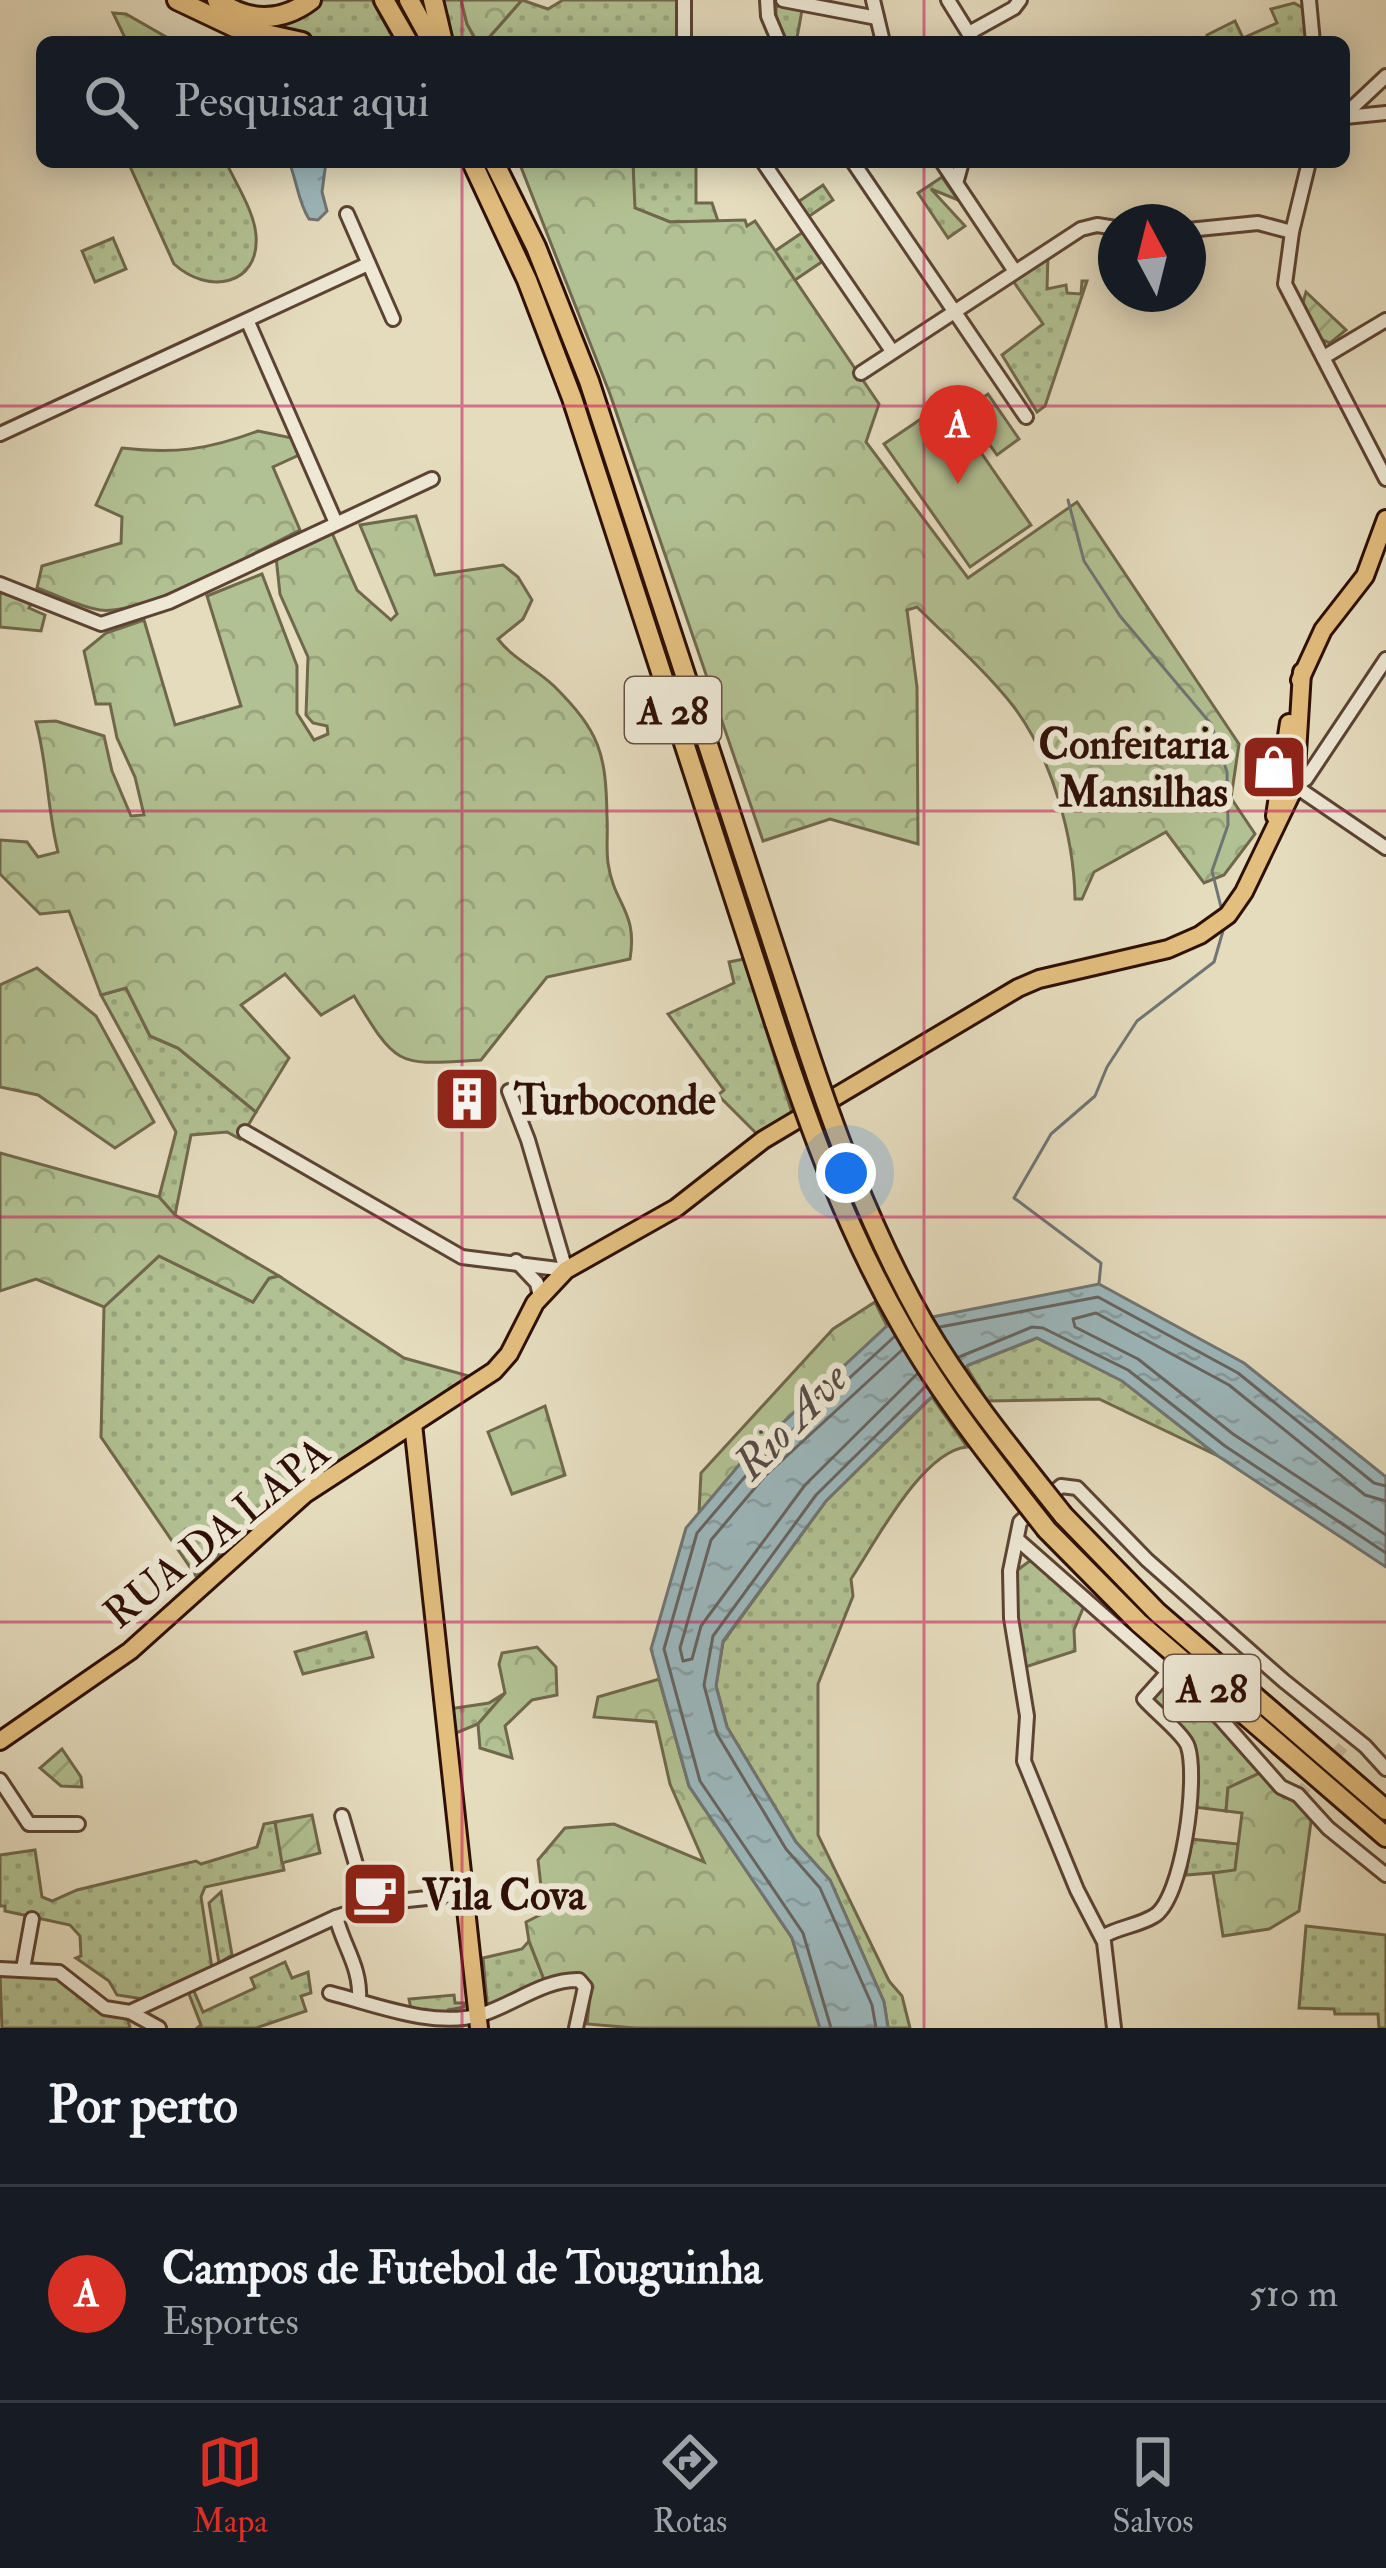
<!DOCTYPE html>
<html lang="pt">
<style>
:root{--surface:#171b24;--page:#20242c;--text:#f1f3f6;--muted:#9ea1a6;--line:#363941;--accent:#d93025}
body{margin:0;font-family:"IM FELL Double Pica",serif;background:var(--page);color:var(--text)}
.compass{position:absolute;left:1098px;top:204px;width:108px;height:108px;border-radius:50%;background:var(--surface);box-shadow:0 6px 30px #0003;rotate:353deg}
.you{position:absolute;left:846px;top:1173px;width:42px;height:42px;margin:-30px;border:9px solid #fff;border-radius:50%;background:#1a73e8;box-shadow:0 0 0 18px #1a73e833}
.badge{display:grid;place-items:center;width:78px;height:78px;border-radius:50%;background:var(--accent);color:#fff;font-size:39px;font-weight:700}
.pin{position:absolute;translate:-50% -99px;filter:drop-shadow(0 3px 6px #0008)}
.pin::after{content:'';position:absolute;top:63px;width:42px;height:36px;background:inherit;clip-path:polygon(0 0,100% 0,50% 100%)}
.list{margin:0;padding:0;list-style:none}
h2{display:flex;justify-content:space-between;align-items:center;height:156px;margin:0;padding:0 48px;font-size:51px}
h2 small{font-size:39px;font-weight:400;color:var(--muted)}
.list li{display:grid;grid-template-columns:78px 1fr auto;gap:36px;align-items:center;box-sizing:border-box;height:216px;padding:0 48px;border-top:3px solid var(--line)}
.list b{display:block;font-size:45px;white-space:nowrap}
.list p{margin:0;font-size:39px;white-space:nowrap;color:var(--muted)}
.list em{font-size:39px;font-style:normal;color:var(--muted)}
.icon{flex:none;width:66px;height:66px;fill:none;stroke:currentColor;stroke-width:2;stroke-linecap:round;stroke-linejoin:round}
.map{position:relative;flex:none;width:1386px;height:2028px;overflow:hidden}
.search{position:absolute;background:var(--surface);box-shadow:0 6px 30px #0003;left:36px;right:36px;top:36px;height:132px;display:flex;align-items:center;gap:30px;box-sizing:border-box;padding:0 42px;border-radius:18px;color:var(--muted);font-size:45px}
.sheet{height:372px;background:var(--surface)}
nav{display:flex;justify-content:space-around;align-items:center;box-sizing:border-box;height:168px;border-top:3px solid var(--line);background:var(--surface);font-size:33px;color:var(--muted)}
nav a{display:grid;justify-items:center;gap:6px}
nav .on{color:var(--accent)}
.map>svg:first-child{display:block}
.grass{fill:url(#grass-dots);stroke:#70684c;stroke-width:3}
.forest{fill:url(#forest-crowns);stroke:#70684c;stroke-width:3}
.park{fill:#b2c193;stroke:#70684c;stroke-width:3}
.garden{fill:url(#garden-furrows);stroke:#70684c;stroke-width:3}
.water{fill:url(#water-ripples);stroke:#707574;stroke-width:3}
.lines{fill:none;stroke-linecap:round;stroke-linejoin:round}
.shore{stroke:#666462;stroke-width:3}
.stream{stroke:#707574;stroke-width:3}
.minor-tunnel{stroke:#cabda2;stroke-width:12;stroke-dasharray:12 6;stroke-linecap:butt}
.minor-casing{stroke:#5c4334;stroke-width:18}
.major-casing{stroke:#2f1006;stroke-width:22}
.highway-casing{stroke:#2f1006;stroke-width:24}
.minor{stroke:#eee8d5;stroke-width:12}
.major{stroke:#e2be7f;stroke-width:16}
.highway{stroke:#e2be7f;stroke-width:18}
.highway-bridge-casing{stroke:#2f1006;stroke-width:24;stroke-linecap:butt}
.highway-bridge{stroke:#e2be7f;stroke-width:18}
.grid{fill:none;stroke:#c2185b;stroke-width:3;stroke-opacity:0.55}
.labels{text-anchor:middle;stroke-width:12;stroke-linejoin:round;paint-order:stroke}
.shield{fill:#eee8d5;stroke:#685144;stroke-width:3}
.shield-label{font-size:39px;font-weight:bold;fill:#2f1006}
.poi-label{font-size:42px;font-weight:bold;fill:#2f1006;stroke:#eee8d5;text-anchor:start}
.street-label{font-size:42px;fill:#2f1006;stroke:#eee8d5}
.water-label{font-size:45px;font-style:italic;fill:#554b46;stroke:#eee8d5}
</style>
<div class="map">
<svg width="1386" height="2028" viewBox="0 0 1386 2028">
<defs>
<pattern id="grass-dots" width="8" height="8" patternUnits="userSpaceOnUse" patternTransform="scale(3)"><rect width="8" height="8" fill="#b2c193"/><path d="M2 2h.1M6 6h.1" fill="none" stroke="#99a57d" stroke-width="1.8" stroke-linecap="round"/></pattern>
<pattern id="forest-crowns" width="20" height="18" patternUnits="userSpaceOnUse" patternTransform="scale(3)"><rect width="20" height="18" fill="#b2c193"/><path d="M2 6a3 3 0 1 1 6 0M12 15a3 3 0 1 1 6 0" fill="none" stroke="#99a57d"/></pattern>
<pattern id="garden-furrows" width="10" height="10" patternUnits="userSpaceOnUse" patternTransform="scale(3)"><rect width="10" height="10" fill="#b2c193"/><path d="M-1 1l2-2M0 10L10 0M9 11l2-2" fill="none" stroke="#99a57d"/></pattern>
<pattern id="water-ripples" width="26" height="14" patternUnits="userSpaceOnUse" patternTransform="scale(3)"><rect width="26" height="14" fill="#9cb8bd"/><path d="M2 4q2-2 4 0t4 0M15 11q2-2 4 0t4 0" fill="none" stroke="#879da1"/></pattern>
</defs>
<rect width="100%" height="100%" fill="#e5dcbe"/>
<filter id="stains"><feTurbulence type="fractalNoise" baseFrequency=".00167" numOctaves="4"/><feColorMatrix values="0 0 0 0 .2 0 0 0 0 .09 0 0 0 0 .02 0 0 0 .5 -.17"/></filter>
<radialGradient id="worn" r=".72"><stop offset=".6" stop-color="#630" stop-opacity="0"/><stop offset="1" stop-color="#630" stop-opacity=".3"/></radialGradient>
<!-- grass -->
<g class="grass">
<polygon points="185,0 211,0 246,19 317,0 372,0 395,42 322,42 303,37"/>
<polygon points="440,0 461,0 467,24 477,42 450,42"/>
<polygon points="522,0 548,9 563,0 679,0 679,42 485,42"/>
<polygon points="1294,3 1303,8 1306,42 1208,42 1207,35 1235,21 1243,38 1277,23 1271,9"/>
<polygon points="781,5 802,10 797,38 804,42 787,42 776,16 776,7"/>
<path d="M128,162h98c10,22 28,49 30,73 4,51 -48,60 -82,29z"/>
<polygon points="627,162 696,162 696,203 712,203 718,221 670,222 634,208 633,164"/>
<polygon points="942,177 958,200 931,189 965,226 948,238 918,193"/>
<polygon points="823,185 833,200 808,217 798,202"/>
<polygon points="803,232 823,261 795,280 775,251"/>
<polygon points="113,238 126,269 95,282 82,251"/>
<polygon points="1048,255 1047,289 1066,285 1067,293 1081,294 1082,281 1087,281 1045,406 1037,412 1002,355 1043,324 1011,278"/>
<polygon points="744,959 793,1116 757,1134 718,1095 724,1090 668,1014 734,983 729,962"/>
<polygon points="126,988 150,1036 178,1048 256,1112 240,1139 227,1132 191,1135 175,1215 159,1197 176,1132 101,995"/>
<polygon points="159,1256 253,1302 269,1278 279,1276 404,1358 469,1376 272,1505 196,1576 101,1437 104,1307"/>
<polygon points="1037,1338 1122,1380 1218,1456 1099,1399 987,1401 966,1366"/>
<path d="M932,1397l35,50c-45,4 -92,96 -116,132l2,17 -35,88v151l71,146 13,15 8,32h-22l-4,-26 -54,-122 -34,-38 -69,-115 -11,-41 7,-44 103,-141z"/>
<polygon points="1031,1560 1084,1606 1074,1630 1075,1651 1022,1668 1014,1605 1015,1572"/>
<polygon points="366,1632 373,1657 303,1674 295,1652"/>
<path d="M1173,1677l91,94 -36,17 -2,23 -32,-4c6,-60 -1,-64 -43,-104l2,-10 13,-15z"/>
<polygon points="505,1693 478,1724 451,1735 449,1709 489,1703"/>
<polygon points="275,1822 284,1870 205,1887 201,1897 212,1968 143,1999 117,1995 109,1981 76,1958 81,1956 80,1936 70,1925 5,1911 5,1906 0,1906 0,1855 35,1850 42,1897 52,1901 77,1890 196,1861 201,1864 257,1847 264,1824"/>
<polygon points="1191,1839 1238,1844 1235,1871 1186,1875"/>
<polygon points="221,1892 232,1955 219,1963 209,1903"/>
<polygon points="1306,1926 1386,1935 1386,2028 1379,2028 1378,2014 1335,2014 1334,2009 1299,2008"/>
<polygon points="529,1941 545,1982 493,2005 487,2003 483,1958 522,1949"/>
<polygon points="285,1962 292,1978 308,1972 311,1993 301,1996 306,2011 256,2028 197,2028 201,2025 187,1989 193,1989 203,2012 255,1988 251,1978"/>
<polygon points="41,1974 59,1978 100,2013 127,2017 130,2028 2,2028 0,1975"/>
<polygon points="454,1995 455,2003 464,2003 464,2007 448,2010 447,2016 411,2009 409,1999"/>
</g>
<!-- forest -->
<g class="forest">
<polygon points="461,0 522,0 485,42 477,42 467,24"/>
<polygon points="113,13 126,14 175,42 127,42"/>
<path d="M519,162h108l6,2 2,44 35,14 75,-2 2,6 8,-5 124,183 -13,38 102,136 109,-76 162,242 -8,54 24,36 -31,41 -20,8 -38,-51 -72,40 -12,27h-7c-1,-62 -23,-141 -61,-192 -28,-36 -65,-68 -97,-100l-10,3 10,77 1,157 -88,-25 -67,22 -153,-447z"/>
<path d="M258,431l34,7 7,17 -26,12 27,63c-45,22 -155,86 -200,80 -21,-3 -43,-15 -63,-22l5,-22 79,-23 1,-26 -26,-12 26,-57c53,6 85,2 136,-17z"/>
<path d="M416,516l19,59 68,-10 15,12 14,23 -9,19 -25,20c14,19 38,30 56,47 46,46 52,67 53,131 1,15 -1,31 1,46 6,42 30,48 22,96l-83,18 -66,83c-84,5 -83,9 -127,-64l-33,19 -36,-41 -44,31 48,53 -33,54 -78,-64 -28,-12 -24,-48 -25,7 -32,-84 -29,3 -40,-40v-34l27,2 11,15 20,-5c-11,-43 -10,-86 -22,-130l20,-1 48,15 8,35 19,45 13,-1 -9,-38 -18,-39 -7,-34h-14l-12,-53 22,-18 38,-13 31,105 66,-19 -34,-110 55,-22 35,92v47l17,27 14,-6 -1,-8 -14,-3 -7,-8 2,-58 -28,-63 -4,-37 56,-24 25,57 34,30 6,-6 -37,-89z"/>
<polygon points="0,592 32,602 29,608 45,615 41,631 0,627"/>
<polygon points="37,968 96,1016 154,1122 115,1148 38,1095 0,1087 0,985"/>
<polygon points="0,1153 159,1197 175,1215 279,1276 269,1278 253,1302 159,1256 104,1307 36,1279 0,1291"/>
<polygon points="875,1302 887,1326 745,1458 699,1513 701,1473 833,1329"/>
<polygon points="545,1406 565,1475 512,1494 488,1432"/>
<polygon points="537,1647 556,1667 557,1695 532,1700 505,1726 512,1758 480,1748 478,1724 505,1693 499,1664 502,1653"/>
<polygon points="659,1679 689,1786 792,1938 820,2028 635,2028 587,2024 591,1984 577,1974 545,1982 529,1941 526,1922 544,1913 538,1860 565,1828 614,1824 704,1862 670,1784 656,1722 594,1717 598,1697"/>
<polygon points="1264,1771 1312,1814 1299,1911 1269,1929 1223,1936 1213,1873 1235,1870 1242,1813 1226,1811 1228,1788"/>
</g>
<!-- park -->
<g class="park">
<polygon points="988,394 1019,439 997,455 965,410"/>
<polygon points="946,402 1031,525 970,567 884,444"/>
</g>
<!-- garden -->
<g class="garden">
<polygon points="1306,292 1346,330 1330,343 1320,339 1302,306"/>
<polygon points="62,1749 81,1777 82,1787 61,1786 40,1768"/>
<polygon points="312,1815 320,1853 282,1863 275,1822"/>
</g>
<!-- water -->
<g class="water">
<path d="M289,162h37l-4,30 5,19 -9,9 -9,-1c-11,-17 -12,-38 -20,-57z"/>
<polygon points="1099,1284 1244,1363 1386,1477 1386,1567 1218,1456 1122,1381 1037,1338 968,1365 926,1402 826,1501 723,1641 716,1686 727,1727 796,1842 830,1880 884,2002 888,2028 820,2028 792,1938 689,1786 651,1649 686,1528 745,1458 887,1326"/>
</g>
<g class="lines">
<!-- shore -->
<g class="shore">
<polyline points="940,1327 1098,1297 1238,1373 1374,1483 1386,1486"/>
<polyline points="902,1350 765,1476 711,1540 680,1648 683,1661 692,1659 701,1626 805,1485 917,1374"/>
<polyline points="959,1357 1032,1327 1043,1328 1128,1370 1225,1446 1386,1553"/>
<polyline points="1386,1501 1365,1495 1229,1385 1096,1313 1073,1319 1075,1327 1138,1359 1233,1434 1386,1535"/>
<polyline points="831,2028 803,1933 700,1781 664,1649 697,1533 754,1466 894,1337"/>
<polyline points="876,2028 872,2005 820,1888 786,1849 717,1734 704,1685 713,1636 816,1495 925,1387"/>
</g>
<!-- stream -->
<g class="stream">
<polyline points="1068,500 1084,561 1120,616 1211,724 1227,772 1228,825 1212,871 1221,907"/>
<polyline points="1099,1283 1101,1263 1014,1198 1051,1134 1095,1096 1107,1067 1137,1021 1214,962 1223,931"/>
</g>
<!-- minor-tunnel -->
<polyline class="minor-tunnel" points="1298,1795 1353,1736"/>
<defs>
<g id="minor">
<polyline points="767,0 768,16 779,42"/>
<polyline points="783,0 877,18"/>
<polyline points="873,0 883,42"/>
<polyline points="948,0 974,42"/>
<polyline points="1309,0 1313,42"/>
<polyline points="969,33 1014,8 1020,0"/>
<polyline points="684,42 684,0"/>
<polyline points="1344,110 1352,108 1386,76"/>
<polyline points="1345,117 1386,113"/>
<polyline points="763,162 892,351"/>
<polyline points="853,162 1026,417"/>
<polyline points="942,162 1014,270"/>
<polyline points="1309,162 1292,232 1285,284 1386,479"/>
<polyline points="957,180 962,162"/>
<polyline points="347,214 393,319"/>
<polyline points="1188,230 1258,223 1292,232"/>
<polyline points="248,322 336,523"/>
<polyline points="1324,357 1386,320"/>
<polyline points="861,373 1081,229 1097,225 1116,228"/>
<polyline points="0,434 368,264"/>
<polyline points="0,584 101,624 169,602 432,479"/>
<polyline points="1386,659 1306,779 1295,786 1386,848"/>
<polyline points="245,1132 462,1257 566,1270 528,1140 509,1091"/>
<polyline points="516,1261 537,1283 540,1297"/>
<polyline points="1018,1540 1220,1718 1281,1787 1298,1795 1328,1828 1386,1875"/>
<polyline points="0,1780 29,1824 78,1824"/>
<polyline points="342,1816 368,1906"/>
<path d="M336,1917c8,31 25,50 23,83"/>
<path d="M1102,1937c16,-10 36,-11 52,-21 29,-17 44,-138 34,-169 -3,-12 -34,-36 -44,-48l25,-28"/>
<polyline points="0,1969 59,1972 105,2008 130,2012 336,1917 379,1903 465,1894"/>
<polyline points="23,1969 32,1919"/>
<path d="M330,1993c47,12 103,35 150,22 33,-10 64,-36 99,-35l6,7 -9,41"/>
<polyline points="130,2012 159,2028"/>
<polyline points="1114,2028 1104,1942 1077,1890 1024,1761 1027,1716 1011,1618 1010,1571 1020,1522 1061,1486 1077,1488 1147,1560 1284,1681 1365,1746 1386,1769"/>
</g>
<g id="major">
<polyline points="1300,680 1323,630 1365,576 1386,519"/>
<polyline points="1275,816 1289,723"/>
<polyline points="413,1424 479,2028"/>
<polyline points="0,1741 130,1651 305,1494 494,1371 509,1354 535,1303 566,1270 676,1208 763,1140 1018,988 1039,979 1168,949 1200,935 1228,915 1244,892 1295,786 1302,672"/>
</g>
<g id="highway">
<polyline points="177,0 234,27 302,42"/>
<path d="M217,0c30,22 64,23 94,0"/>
<polyline points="384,0 408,42"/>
<polyline points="409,0 432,42"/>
<polyline points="433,0 443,42"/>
<polyline points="472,162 527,280 572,398 775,1023"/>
<polyline points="494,162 536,247 589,381 797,1017"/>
<polyline points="1063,1515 1157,1612 1386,1810"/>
<polyline points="1047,1530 1139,1623 1386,1837"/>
</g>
</defs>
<!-- minor casing -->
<use href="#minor" class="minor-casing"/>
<!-- major casing -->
<use href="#major" class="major-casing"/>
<!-- highway casing -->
<use href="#highway" class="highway-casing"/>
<!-- minor -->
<use href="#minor" class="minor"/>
<!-- major -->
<use href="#major" class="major"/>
<!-- highway -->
<use href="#highway" class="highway"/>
<defs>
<g id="highway-bridge">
<path d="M797,1017c34,105 71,208 126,305 40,69 91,131 140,193"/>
<path d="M775,1023c35,106 72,208 128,305 41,72 93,137 144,202"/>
</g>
</defs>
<!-- highway-bridge casing -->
<use href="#highway-bridge" class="highway-bridge-casing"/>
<!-- highway-bridge -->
<use href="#highway-bridge" class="highway-bridge"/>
</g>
<!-- grid -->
<path class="grid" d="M462,0v42M924,0v42M462,162v1866M924,162v1866M0,406h1386M0,811h1386M0,1217h1386M0,1622h1386"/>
<!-- icons -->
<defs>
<symbol id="shop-square" viewBox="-11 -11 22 22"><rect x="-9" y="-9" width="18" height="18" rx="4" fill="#8f2418" stroke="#eee8d5"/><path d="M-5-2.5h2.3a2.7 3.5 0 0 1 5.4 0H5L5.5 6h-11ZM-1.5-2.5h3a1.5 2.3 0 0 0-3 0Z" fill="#fff"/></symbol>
<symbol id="building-square" viewBox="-11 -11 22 22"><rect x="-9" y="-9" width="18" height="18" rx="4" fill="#8f2418" stroke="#eee8d5"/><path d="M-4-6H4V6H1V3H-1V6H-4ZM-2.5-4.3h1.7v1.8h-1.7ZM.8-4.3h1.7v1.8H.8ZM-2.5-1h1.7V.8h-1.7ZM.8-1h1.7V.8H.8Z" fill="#fff"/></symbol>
<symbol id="cafe-square" viewBox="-11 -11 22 22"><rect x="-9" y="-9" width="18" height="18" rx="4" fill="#8f2418" stroke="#eee8d5"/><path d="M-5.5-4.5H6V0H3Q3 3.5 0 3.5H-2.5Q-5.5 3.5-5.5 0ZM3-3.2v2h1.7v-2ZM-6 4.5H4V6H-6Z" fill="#fff"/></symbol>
</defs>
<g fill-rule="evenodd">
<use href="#shop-square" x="1236" y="729" width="76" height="76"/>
<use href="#building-square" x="429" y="1061" width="76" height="76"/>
<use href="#cafe-square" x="337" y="1856" width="76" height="76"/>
</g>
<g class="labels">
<!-- shield labels -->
<g class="shield">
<rect x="625" y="677" width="96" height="66" rx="9"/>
<rect x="1164" y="1655" width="96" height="66" rx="9"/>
</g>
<g class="shield-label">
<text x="673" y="724">A 28</text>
<text x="1212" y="1702">A 28</text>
</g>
<!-- poi labels -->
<g class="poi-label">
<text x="1228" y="758" text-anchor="end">Confeitaria<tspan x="1228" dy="48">Mansilhas</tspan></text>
<text x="514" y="1114">Turboconde</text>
<text x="422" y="1909">Vila Cova</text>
</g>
<!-- street labels -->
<g class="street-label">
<text transform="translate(216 1532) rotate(-39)" y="15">RUA DA LAPA</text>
</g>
<!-- water labels -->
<g class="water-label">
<text transform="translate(790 1420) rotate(-46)" y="16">Rio Ave</text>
</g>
</g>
<rect width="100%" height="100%" filter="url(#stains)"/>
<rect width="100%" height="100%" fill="url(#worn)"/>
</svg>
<svg class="compass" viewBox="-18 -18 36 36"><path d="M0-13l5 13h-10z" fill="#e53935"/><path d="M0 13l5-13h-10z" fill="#9ea1a6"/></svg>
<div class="you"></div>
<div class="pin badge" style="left:958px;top:484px">A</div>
<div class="search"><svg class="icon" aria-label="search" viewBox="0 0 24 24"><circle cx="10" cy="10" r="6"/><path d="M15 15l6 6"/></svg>Pesquisar aqui</div>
</div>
<section class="sheet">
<h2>Por perto<small></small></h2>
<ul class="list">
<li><span class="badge">A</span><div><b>Campos de Futebol de Touguinha</b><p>Esportes</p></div><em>510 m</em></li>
</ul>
</section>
<nav>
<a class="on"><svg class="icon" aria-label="map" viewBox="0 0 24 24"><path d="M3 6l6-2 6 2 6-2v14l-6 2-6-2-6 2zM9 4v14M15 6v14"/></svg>Mapa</a>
<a><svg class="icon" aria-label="directions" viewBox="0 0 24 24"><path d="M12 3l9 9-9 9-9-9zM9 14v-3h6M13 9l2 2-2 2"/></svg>Rotas</a>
<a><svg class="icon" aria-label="saved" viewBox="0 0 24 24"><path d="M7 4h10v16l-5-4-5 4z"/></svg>Salvos</a>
</nav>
